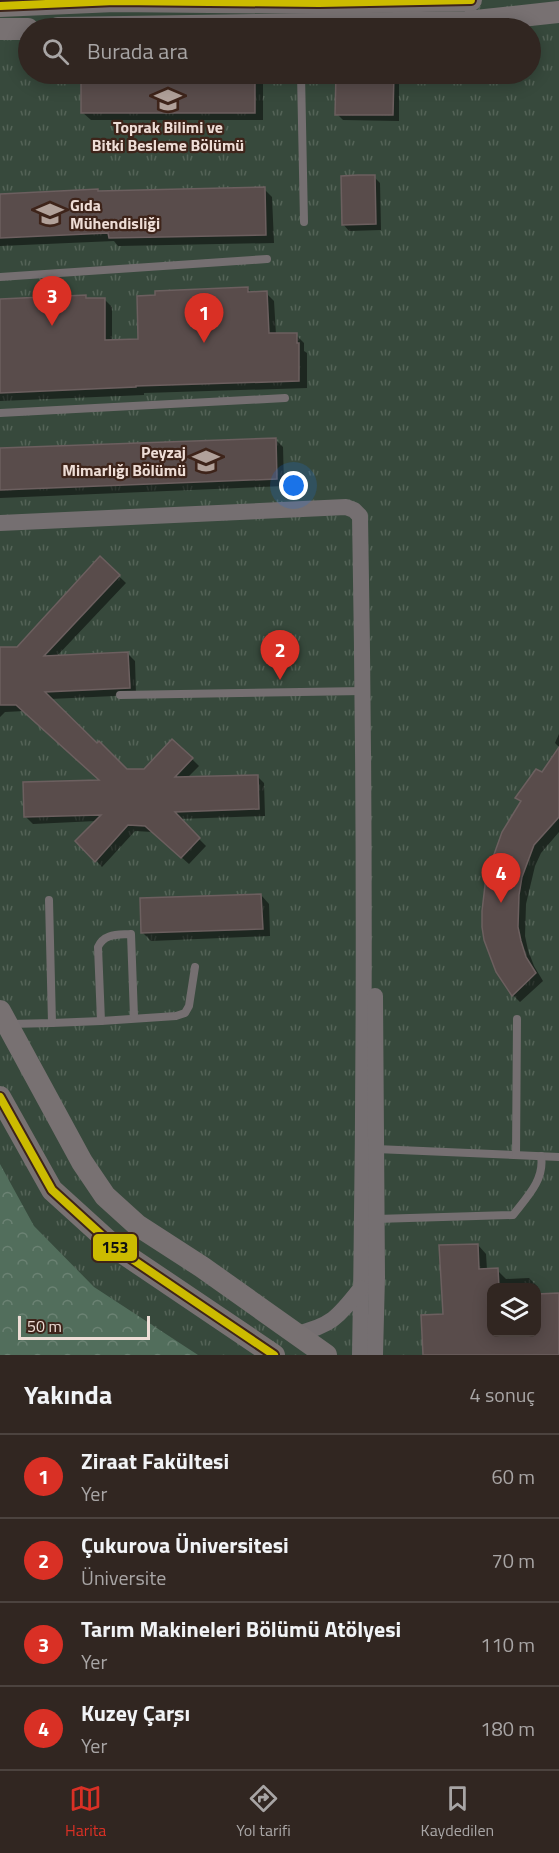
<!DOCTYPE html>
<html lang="tr">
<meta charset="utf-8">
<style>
:root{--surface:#312621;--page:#3d322e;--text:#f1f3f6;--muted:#a8a5a5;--line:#4c433f;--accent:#d93025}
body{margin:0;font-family:"Titillium Web",sans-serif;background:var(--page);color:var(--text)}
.controls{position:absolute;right:18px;bottom:18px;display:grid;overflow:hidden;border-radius:12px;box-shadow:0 3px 15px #0003}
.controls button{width:54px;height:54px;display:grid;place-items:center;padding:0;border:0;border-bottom:2px solid var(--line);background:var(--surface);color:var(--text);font:30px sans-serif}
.scale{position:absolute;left:18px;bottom:15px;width:132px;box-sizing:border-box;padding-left:6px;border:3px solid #eeddd6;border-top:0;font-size:16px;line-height:21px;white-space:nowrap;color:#eeddd6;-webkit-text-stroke:4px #3e241a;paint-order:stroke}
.you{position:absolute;left:294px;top:486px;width:21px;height:21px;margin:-15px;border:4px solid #fff;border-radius:50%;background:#1a73e8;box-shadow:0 0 0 9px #1a73e833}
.badge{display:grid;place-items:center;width:39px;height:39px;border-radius:50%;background:var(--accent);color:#fff;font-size:20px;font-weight:700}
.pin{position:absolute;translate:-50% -50px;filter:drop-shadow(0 2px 3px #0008)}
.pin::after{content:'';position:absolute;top:32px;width:21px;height:18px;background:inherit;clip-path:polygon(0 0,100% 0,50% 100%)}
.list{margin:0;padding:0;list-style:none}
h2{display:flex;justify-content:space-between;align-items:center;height:78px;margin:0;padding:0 24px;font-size:26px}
h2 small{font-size:20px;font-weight:400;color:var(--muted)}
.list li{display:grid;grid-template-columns:39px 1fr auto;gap:18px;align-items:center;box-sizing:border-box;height:84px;padding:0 24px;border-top:2px solid var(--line)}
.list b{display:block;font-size:22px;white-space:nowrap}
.list p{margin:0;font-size:20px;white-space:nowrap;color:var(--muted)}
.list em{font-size:20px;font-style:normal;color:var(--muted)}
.icon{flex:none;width:33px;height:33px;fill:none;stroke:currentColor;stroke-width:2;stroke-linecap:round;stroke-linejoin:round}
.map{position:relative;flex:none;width:559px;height:1355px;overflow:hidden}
.search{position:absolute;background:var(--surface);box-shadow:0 3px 15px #0003;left:18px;right:18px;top:18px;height:66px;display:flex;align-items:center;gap:15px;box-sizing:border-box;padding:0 21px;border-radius:33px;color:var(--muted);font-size:22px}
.sheet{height:414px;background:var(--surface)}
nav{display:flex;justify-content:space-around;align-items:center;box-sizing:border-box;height:84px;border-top:2px solid var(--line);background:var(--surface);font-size:16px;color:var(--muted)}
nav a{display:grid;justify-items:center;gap:3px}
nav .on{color:var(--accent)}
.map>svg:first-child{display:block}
.grass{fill:url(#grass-tufts);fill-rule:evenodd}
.forest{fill:url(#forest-crowns)}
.shadow{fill:#0007;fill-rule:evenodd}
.building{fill:#594c4b;stroke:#6c5f5f;stroke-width:1.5}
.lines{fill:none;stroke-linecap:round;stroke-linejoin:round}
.lane{stroke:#756f71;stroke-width:8}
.street{stroke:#756f71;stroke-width:16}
.secondary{stroke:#787172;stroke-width:22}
.bus-1-casing{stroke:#3e241a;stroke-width:12}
.bus-1{stroke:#cb0;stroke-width:8}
.labels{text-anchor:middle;stroke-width:4.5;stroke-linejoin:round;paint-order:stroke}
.poi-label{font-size:16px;font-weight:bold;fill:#eeddd6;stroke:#3e241a}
.line-badge{stroke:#3e241a;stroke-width:2}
.pale-badge-label{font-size:16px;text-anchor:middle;font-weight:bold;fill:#111}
</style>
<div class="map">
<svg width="559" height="1355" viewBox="0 0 559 1355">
<defs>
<pattern id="grass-tufts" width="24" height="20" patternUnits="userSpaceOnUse" patternTransform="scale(1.5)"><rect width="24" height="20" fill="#37493c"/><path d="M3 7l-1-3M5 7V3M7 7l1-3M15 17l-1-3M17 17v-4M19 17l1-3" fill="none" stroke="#546357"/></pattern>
<pattern id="forest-crowns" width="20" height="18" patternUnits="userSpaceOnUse" patternTransform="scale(1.5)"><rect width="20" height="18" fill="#526e5c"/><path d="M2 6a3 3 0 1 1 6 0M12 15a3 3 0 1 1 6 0" fill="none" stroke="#6b8273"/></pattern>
</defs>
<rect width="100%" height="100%" fill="#41322c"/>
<!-- grass -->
<path class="grass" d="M0,0h559v1355h-559zM28,28h502v46h-502zM492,1288h44v44h-44z"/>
<!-- forest -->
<polygon class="forest" points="0,1164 34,1226 94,1287 198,1355 0,1355"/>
<!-- shadow -->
<g class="shadow">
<polygon points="82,74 257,74 263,80 263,120 91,120 82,112"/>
<polygon points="337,74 399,74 399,121 343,120 337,114"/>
<polygon points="374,177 380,183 381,230 349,231 343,224"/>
<polygon points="264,189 272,197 274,243 118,246 114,241 0,246 0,195"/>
<polygon points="247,288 252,293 266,293 274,301 276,335 296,335 304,343 304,351 307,353 307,388 144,393 144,395 0,401 0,300 86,296 89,300 104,299 112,307 112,341 140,340"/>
<polygon points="275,439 283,447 284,486 0,498 0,449"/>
<polygon points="100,558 126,583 56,657 128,654 135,661 136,695 50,699 127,771 145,770 192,759 199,766 187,778 257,776 264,783 265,816 179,819 206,846 189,864 153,832 135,831 102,867 77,841 96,821 33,824 26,817 102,781 24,711 5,712 0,717 0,649 17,648"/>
<polygon points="559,734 559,747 555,743"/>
<polygon points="559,749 559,832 541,853 535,866 526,904 525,936 528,950 534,966 543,981 520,1002 513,995 522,803 517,797 542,774"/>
<polygon points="261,895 269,904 270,936 151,941 142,932"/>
<path d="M478,1245l8,9 1,16h10l9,9 23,-1 9,9v8l21,-1v61h-133l-2,-4 -1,-34 21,-1 -3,-69zM492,1288h44v44h-44z"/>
</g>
<!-- building -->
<g class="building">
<rect x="81" y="74" width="174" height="39"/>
<polygon points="336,74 394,74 393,115 335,115"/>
<polygon points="358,175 375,175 376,224 342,225 341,176"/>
<polygon points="265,187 266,235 109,238 108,233 0,238 0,194 98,189 98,191"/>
<polygon points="248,287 248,292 267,291 269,333 297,333 297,343 299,343 299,381 136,386 136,387 0,393 0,299 86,295 86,298 105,298 105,340 138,339 137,296 155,295 155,291"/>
<polygon points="276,438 277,479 0,490 0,448"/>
<polygon points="100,556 120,575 44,656 128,652 130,688 45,692 97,743 99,741 127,769 144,769 172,739 193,758 175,777 258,775 259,809 175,812 200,838 181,858 145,826 128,825 95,862 75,841 101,815 24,817 23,782 99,780 16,705 0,705 0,647 17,647"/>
<polygon points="559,747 559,817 534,845 522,877 519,895 518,927 521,941 526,957 536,973 512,996 496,972 484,940 482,927 482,911 486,877 502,832 521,801 515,798 536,769 542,772"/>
<polygon points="261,894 263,929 141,933 140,898"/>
<polygon points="478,1244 479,1269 498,1268 499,1287 492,1287 492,1332 537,1332 537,1294 559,1293 559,1355 423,1355 421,1315 443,1314 439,1245"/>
</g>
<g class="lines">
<!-- lane -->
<g class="lane">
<polyline points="301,74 304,222"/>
<polyline points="0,277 267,259"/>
<polyline points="0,413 285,398"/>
<polyline points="120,695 363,691"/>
<polyline points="101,1021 176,1016 185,1013 189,1006 195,967"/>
<path d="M52,1023l49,-2 -3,-74c6,-14 20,-12 33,-13l3,83"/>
<polyline points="10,1024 52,1023 49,900"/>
<polyline points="376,1149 559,1157"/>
<polyline points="516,1155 517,1019"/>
<path d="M376,1219l137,-4c13,-17 32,-35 28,-59"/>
</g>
<!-- street -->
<g class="street">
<path d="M0,523l346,-16 8,3 6,6c5,279 5,559 0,839"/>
<polyline points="375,996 377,1277 375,1355"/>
<path d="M295,1334c37,-8 44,-18 66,-46"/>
</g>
<!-- secondary -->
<g class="secondary">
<polyline points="0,6 115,1 319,3 471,0"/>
<polyline points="58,28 466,22 559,12"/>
<polyline points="0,29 28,29"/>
<polyline points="0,1011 82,1162 105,1196 137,1225 202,1267 326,1355"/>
<polyline points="0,1097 52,1190 117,1249 274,1355"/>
</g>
<defs>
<g id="bus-1">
<polyline points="0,6 115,1 319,3 471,0"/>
<polyline points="0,1097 52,1190 117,1249 274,1355"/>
</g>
</defs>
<!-- bus-1 casing -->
<use href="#bus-1" class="bus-1-casing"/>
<!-- bus-1 -->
<use href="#bus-1" class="bus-1"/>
</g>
<!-- icons -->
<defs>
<symbol id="university-bare" viewBox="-9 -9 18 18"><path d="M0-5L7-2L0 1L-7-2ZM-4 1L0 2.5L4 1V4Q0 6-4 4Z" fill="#b1a19a" stroke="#3e241a" stroke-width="2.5" paint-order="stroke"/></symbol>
</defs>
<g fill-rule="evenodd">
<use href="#university-bare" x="149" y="81" width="38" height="38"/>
<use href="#university-bare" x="31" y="195" width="38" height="38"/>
<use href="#university-bare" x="187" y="442" width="38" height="38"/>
</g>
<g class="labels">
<!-- poi labels -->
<g class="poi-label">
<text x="168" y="133">Toprak Bilimi ve<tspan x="168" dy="18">Bitki Besleme Bölümü</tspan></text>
<text x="70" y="211" text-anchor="start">Gıda<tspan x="70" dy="18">Mühendisliği</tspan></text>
<text x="186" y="458" text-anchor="end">Peyzaj<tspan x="186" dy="18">Mimarlığı Bölümü</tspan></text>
</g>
</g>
<rect class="line-badge" x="92" y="1233" width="46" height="29" rx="6" fill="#cb0"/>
<g class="pale-badge-label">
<text x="115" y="1253">153</text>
</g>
</svg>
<div class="controls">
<button><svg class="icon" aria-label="layers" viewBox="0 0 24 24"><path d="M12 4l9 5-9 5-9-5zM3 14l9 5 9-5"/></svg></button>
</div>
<div class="scale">50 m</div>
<div class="you"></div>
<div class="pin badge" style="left:204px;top:343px">1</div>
<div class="pin badge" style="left:280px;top:680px">2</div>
<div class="pin badge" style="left:52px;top:326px">3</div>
<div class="pin badge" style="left:501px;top:903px">4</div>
<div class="search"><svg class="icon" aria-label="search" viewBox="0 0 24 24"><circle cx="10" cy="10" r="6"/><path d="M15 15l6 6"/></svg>Burada ara</div>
</div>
<section class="sheet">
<h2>Yakında<small>4 sonuç</small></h2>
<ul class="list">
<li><span class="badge">1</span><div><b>Ziraat Fakültesi</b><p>Yer</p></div><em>60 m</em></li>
<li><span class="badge">2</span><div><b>Çukurova Üniversitesi</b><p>Üniversite</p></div><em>70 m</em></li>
<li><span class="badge">3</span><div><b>Tarım Makineleri Bölümü Atölyesi</b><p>Yer</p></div><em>110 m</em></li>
<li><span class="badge">4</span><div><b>Kuzey Çarşı</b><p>Yer</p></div><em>180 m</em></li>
</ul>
</section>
<nav>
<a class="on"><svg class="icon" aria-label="map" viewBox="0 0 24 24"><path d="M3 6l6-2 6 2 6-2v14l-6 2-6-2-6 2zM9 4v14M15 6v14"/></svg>Harita</a>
<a><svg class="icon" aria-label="directions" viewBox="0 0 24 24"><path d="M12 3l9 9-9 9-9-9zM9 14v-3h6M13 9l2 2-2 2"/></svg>Yol tarifi</a>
<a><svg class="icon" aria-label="saved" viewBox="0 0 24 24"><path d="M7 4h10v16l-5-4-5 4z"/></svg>Kaydedilen</a>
</nav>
